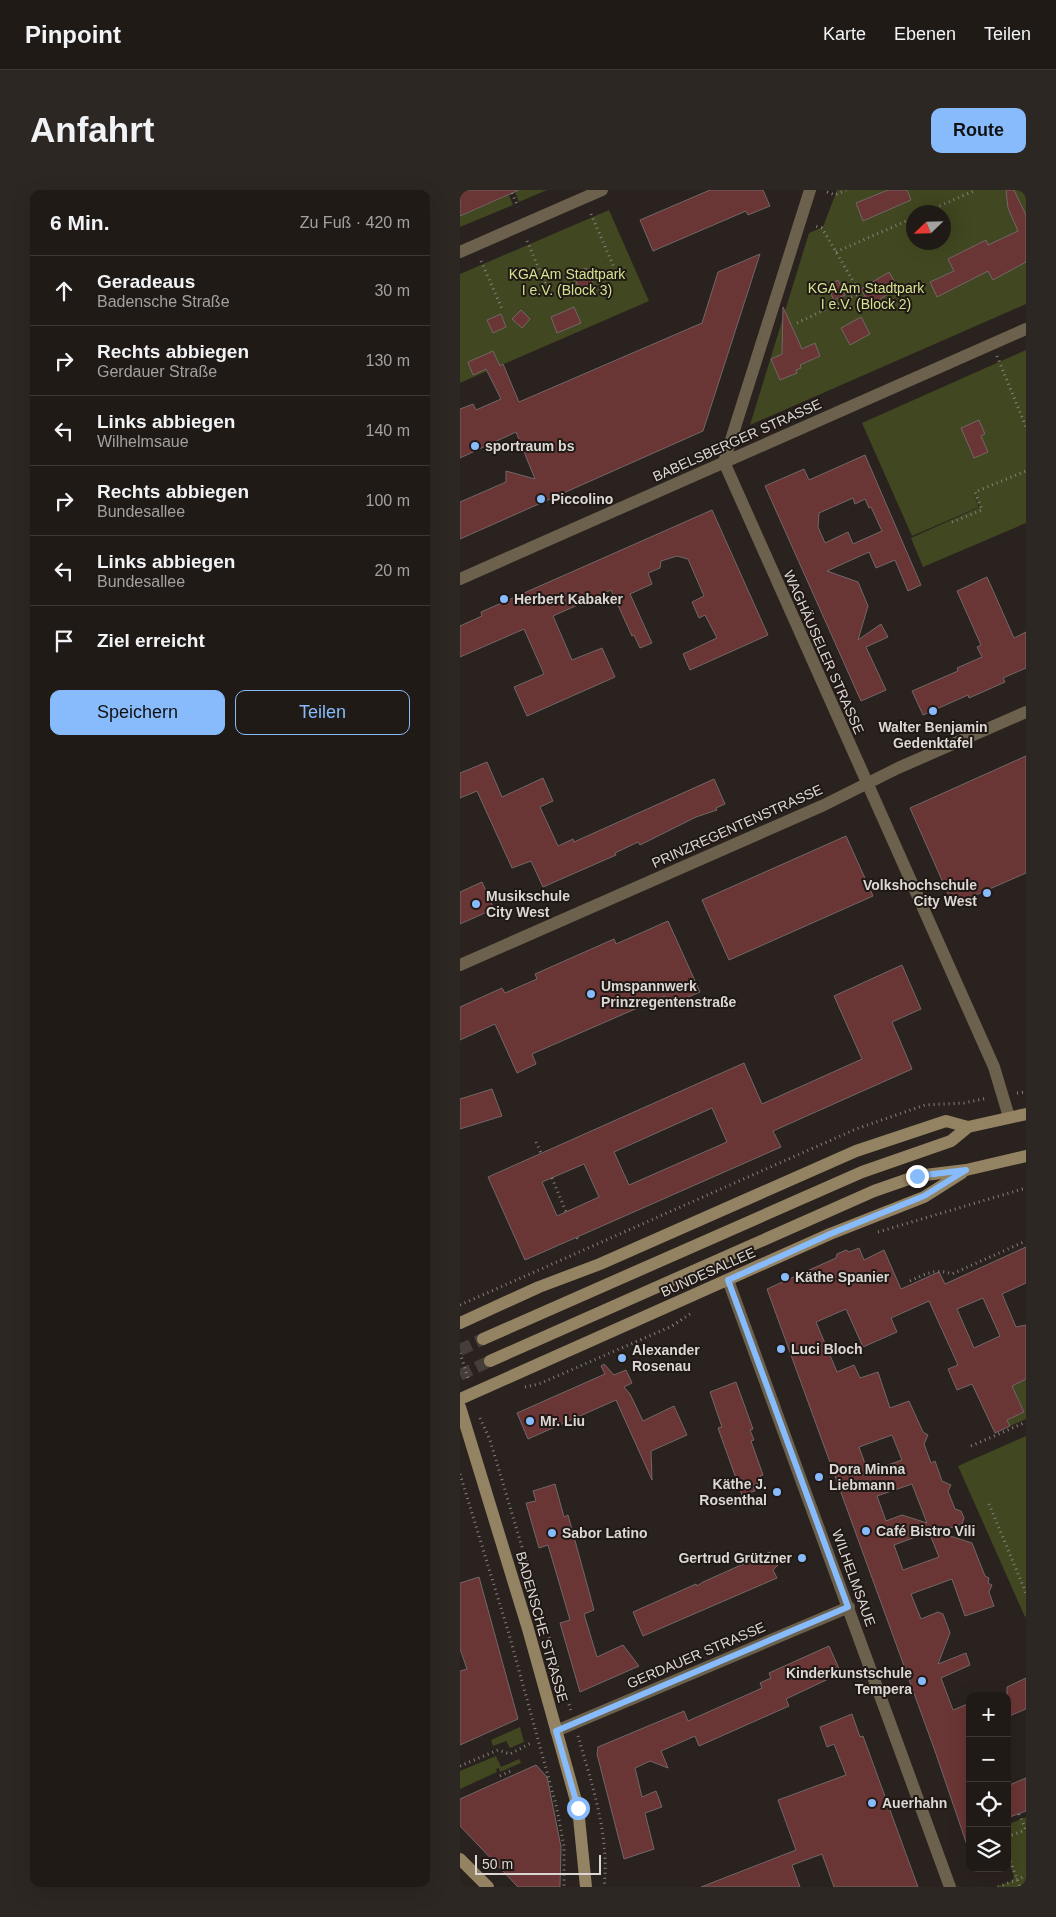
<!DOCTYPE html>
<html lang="de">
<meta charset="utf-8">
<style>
:root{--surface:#201a16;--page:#2d2723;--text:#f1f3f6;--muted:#a2a1a1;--line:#3d3835;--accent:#87bbfb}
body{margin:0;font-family:Helvetica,sans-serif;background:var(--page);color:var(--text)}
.controls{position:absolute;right:15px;bottom:15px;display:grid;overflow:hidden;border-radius:10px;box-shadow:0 5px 20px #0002}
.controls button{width:45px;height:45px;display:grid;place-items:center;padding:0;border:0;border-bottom:1px solid var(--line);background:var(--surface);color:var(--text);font:25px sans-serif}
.compass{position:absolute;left:446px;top:15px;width:45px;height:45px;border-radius:50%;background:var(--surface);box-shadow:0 5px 20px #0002;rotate:247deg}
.scale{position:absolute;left:15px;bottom:12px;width:126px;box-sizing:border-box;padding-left:5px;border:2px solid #dcd7d4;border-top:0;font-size:14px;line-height:18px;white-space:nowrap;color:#dcd7d4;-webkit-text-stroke:4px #201915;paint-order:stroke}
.stop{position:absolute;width:15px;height:15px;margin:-11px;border:4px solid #87bbfb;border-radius:50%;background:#fff}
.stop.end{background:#87bbfb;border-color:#fff;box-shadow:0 1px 5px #0008}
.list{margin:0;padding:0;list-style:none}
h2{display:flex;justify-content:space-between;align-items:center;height:65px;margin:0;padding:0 20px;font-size:21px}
h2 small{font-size:16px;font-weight:400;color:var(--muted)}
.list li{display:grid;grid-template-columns:32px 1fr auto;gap:15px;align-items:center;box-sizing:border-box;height:70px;padding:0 20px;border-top:1px solid var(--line)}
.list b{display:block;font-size:19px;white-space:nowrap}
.list p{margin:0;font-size:16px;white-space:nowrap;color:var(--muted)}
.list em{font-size:16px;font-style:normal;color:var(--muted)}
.actions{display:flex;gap:10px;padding:15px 20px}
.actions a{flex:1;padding:11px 0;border:1px solid var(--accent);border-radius:10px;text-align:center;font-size:18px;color:var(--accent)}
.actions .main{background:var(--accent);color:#111}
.icon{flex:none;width:28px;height:28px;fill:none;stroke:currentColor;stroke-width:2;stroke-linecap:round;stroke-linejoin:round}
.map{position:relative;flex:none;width:566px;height:1697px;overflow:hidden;border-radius:10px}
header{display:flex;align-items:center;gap:30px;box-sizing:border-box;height:70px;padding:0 25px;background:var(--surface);border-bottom:1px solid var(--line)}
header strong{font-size:24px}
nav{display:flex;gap:28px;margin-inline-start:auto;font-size:18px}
.intro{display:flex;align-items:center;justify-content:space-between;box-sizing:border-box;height:120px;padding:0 30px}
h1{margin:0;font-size:35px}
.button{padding:12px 22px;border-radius:10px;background:var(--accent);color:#111;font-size:18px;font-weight:700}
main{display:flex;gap:30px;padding:0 30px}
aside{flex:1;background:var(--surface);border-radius:10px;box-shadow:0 5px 20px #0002}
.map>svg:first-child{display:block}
.green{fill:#414720;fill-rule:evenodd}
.building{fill:#6a3535;stroke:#726767;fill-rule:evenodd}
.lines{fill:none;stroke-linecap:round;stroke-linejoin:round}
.secondary-tunnel{stroke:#453d39;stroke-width:12;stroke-dasharray:12 6;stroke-linecap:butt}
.path{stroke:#86807c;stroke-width:3;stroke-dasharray:1 4;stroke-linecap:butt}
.street{stroke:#6c614c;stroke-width:12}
.secondary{stroke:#948362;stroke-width:12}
.route{stroke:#87bbfb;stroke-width:6}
.poi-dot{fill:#87bbfb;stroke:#201915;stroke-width:2}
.labels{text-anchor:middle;stroke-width:4;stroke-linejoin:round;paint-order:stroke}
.park-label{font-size:14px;fill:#d5e290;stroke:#201915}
.street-label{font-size:14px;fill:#dcd7d4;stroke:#201915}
.poi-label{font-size:14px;font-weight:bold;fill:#dcd7d4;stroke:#201915;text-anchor:start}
</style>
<header>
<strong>Pinpoint</strong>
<nav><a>Karte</a><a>Ebenen</a><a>Teilen</a></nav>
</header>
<div class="intro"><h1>Anfahrt</h1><a class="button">Route</a></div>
<main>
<aside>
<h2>6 Min.<small>Zu Fuß · 420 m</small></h2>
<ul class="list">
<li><svg class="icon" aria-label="ahead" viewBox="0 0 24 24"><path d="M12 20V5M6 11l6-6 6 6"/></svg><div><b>Geradeaus</b><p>Badensche Straße</p></div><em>30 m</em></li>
<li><svg class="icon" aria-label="right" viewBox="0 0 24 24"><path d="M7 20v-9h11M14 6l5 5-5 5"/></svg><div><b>Rechts abbiegen</b><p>Gerdauer Straße</p></div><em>130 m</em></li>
<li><svg class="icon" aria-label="left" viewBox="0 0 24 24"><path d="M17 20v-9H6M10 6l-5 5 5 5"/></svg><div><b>Links abbiegen</b><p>Wilhelmsaue</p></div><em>140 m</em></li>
<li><svg class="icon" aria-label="right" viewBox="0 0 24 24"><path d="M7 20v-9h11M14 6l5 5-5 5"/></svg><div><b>Rechts abbiegen</b><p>Bundesallee</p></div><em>100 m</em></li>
<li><svg class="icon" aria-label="left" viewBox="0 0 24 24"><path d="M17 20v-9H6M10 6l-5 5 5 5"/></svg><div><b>Links abbiegen</b><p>Bundesallee</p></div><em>20 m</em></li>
<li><svg class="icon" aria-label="arrive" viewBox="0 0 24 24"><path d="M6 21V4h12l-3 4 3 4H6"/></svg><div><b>Ziel erreicht</b></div></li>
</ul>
<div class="actions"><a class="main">Speichern</a><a>Teilen</a></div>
</aside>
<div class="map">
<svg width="566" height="1697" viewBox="0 0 566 1697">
<rect width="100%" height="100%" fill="#2a221e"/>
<!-- green -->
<g class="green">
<polygon points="60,0 87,0 59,12 55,2"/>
<path d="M377,0h189v114l-276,121 59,-192 14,-6zM453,22h30v30h-30z"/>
<polygon points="49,5 53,15 0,37 0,26"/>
<polygon points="149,20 189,111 0,193 0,84"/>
<polygon points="566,160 566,333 463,377 451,348 520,317 512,301 519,317 452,346 402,233"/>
<polygon points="566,1189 566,1229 550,1236 547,1230 564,1222 552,1196"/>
<polygon points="566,1246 566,1426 565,1427 498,1276"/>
<polygon points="60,1537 64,1552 50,1558 46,1551 33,1556 31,1550"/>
<polygon points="36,1566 41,1577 59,1569 61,1573 40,1582 39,1578 36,1579 37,1582 0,1599 0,1581"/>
<polygon points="566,1627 566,1697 536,1697 552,1691 554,1687 547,1664 547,1635"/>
</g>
<!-- building -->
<g class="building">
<polygon points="0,0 59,0 0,26"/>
<polygon points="250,0 303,0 310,16 288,25 286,21 193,61 180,30"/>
<polygon points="428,0 447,0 451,10 403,31 396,13"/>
<polygon points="546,0 554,0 566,25 566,72 533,90 528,81 477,107 470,92 494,81 488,69 526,50 528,55 558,41 548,18"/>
<polygon points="300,64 243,241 0,349 0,312 46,292 46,281 75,289 56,242 0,268 0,219 13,214 16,220 41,209 26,179 13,185 8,172 33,161 40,176 43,174 59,212 242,133 258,82"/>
<polygon points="126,78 133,93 119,98 113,84"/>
<polygon points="429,82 438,98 410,115 401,99"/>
<polygon points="378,90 385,105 374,110 367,96"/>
<polygon points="114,117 121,133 97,143 91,127"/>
<polygon points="323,117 342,159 355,153 360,166 340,175 341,178 336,180 337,183 320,190 311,169 322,164"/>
<polygon points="61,120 70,129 62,138 52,129"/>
<polygon points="41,124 46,137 33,143 27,130"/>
<polygon points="401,127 410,144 390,155 381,138"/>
<polygon points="519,230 525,244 521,246 528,262 514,268 501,238"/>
<path d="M405,265l56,130 -13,6 -13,-31 -19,8 -7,-16 -42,19 31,11 10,24 -10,34 23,-16 7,13 -22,10 20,43 -25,11 -96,-215 39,-17 5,11zM393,308l2,6 10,-5 4,9 2,-1 11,24 -29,13 -5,-12 -23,11 -7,-16 1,-14z"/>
<polygon points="252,320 308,445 230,480 223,464 257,448 245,425 239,428 232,412 244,406 228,369 217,366 201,371 200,378 188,383 192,394 170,404 192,453 180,458 174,445 172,446 151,400 93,426 112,470 142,458 155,487 67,526 54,497 84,484 64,439 0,467 0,436 22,426 21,422"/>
<polygon points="527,387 554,448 566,442 566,478 543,488 545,492 509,508 508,505 463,525 452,501 498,481 497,478 522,467 517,457 521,455 497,401"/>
<polygon points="566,566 566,683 493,715 450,618"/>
<polygon points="27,572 42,607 83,588 93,611 80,617 98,656 113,649 114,652 254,589 265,614 256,618 257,620 236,627 180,655 178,652 155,663 156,665 83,697 71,671 52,678 17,601 0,608 0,583"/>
<polygon points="386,646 413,706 269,770 242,710"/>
<polygon points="22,692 34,719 0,734 0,702"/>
<polygon points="208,731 240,802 209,815 205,806 72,864 76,874 57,883 35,834 0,850 0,817 42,798 45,803 77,789 75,784 154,749 156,754"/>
<path d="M442,775l19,44 -29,13 20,47 -139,62 8,16 -256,113 -37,-83 256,-114 18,41 100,-45 -28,-63zM252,918l15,34 -98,43 -15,-33zM124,974l15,33 -42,19 -15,-34z"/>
<polygon points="32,899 42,926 0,939 0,909"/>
<path d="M566,1057v36l-24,11 14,33 10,-2v54l-14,7 12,26 -17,8 3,6 -15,7 -23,-49 -15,6 -9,-21 10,-4 -29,-64 -38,17 6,14 -34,15 -17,-38 -30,13 21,50 17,-7 6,13 18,-6 12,36 19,-7 14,31 5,3 -4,9 7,19 4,-2 7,20 9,4 -3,6 7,18 6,2 3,7 -2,6 -24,8 34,11 13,33 4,2 -1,5 4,2 -3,7 5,14 -29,10 -13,-37 -41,15 10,25 17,-7 5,2 7,19 -12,31 28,-11 4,12 -29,13 12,32 17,-7v145h-2l-33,-97 -168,-462 69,-31 1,-4 9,-4 3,2 10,-4 5,12 20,-10 17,39 38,-17 6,12zM523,1108l17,38 -26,12 -17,-39zM432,1245l10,25 -34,12 -9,-25zM452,1294l15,39 -25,-8 -16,6 -9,-25zM469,1342l10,25 -36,13 -9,-25z"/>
<polygon points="144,1174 154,1185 166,1180 172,1193 164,1197 170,1204 183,1231 214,1216 227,1245 191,1261 192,1290 156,1210 68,1249 57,1223 145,1184 141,1176"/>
<polygon points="276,1192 293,1239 290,1240 294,1250 291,1251 303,1285 300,1286 302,1292 293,1295 295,1301 282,1305 258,1238 262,1237 250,1202"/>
<polygon points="95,1294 104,1327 108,1325 134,1420 124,1424 137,1467 163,1455 179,1476 120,1502 100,1433 110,1430 96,1382 88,1355 79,1358 66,1313 76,1311 73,1301"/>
<polygon points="310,1362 318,1375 313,1380 317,1388 183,1446 173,1422 236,1394 237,1396 243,1392"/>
<polygon points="19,1387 58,1529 0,1555 0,1481 7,1479 0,1459 0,1393"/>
<polygon points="369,1456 381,1483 326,1509 329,1516 239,1556 235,1546 201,1561 208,1578 190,1571 175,1578 182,1607 196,1601 202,1617 185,1623 194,1659 164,1669 137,1564 138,1557 224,1521 228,1531 291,1503 302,1498 300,1493 311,1488 309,1483"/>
<polygon points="566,1488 566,1519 547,1527 547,1497"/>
<polygon points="392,1524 400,1547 403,1546 458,1697 374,1697 362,1664 332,1675 340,1697 241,1697 336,1660 318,1610 386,1585 374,1554 367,1557 360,1537"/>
<polygon points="76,1575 87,1587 101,1657 100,1697 58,1697 0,1636 0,1609"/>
<polygon points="566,1588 566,1621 547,1628 547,1596"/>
</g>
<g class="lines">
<!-- secondary-tunnel -->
<g class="secondary-tunnel">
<polyline points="0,1160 23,1149"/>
<polyline points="0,1185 30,1171"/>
</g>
<!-- path -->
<g class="path">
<polyline points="367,2 375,5 386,0"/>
<polyline points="52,3 58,17"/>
<polyline points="466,22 516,0"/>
<polyline points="131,24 156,82"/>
<polyline points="67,51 88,100"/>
<polyline points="376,62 453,28"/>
<polyline points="21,71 43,121"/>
<polyline points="337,133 400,103 362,38 355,36"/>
<polyline points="537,166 566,237"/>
<polyline points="492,332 522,320 515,302 566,281"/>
<polyline points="557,903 566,902"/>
<polyline points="76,952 81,963"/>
<polyline points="92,988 106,1022"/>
<polyline points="418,1042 566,998"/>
<polyline points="117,1048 119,1052"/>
<path d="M450,1091c15,-7 26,-13 42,-7l74,-33"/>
<polyline points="0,1115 396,939 465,915 504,913 528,908"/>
<polyline points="0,1163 9,1191"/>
<polyline points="65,1197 79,1194 212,1136 230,1124"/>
<polyline points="20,1228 30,1250 111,1521"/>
<polyline points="511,1256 566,1232"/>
<polyline points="0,1284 49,1444 96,1615 104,1656 104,1697"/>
<polyline points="529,1314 566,1403"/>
<path d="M118,1546c14,48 32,101 26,151"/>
<polyline points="0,1576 38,1560 50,1564 73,1552"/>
<polyline points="40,1586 51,1581"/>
<polyline points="559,1624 566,1640"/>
<polyline points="547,1647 565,1640"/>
<polyline points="547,1662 560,1697"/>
<polyline points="538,1697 566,1686"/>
</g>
<!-- street -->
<g class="street">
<polyline points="350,0 264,272 534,877 549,927"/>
<polyline points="0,62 142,0"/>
<polyline points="0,389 566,139"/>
<polyline points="0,775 364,615 438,578 566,522"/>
<polyline points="268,1090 490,1697"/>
<polyline points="96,1541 389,1417"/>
</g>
<!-- secondary -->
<g class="secondary">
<polyline points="0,1133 79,1097 140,1074 396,961 486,931 508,937"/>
<polyline points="23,1149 402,982 491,951 508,937 566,924"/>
<polyline points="30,1171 414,1001 457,986 506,980 566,966"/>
<polyline points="0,1209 370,1044 464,1007 502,983"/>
<polyline points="0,1217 68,1439 118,1618 126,1697"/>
<polyline points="0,1669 28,1697"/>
</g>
</g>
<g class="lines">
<!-- route -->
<polyline class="route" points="118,1618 96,1541 388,1417 268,1090 370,1044 464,1006 506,980 457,986"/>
</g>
<!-- markers -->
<g class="poi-dot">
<circle cx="15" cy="256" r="5"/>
<circle cx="81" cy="309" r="5"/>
<circle cx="44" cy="409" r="5"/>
<circle cx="473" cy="521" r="5"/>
<circle cx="527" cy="703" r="5"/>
<circle cx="16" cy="714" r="5"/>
<circle cx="131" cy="804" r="5"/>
<circle cx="325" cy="1087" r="5"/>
<circle cx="321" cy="1159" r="5"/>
<circle cx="162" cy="1168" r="5"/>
<circle cx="70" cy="1231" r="5"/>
<circle cx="359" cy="1287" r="5"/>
<circle cx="317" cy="1302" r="5"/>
<circle cx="406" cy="1341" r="5"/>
<circle cx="92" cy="1343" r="5"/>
<circle cx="342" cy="1368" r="5"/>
<circle cx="462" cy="1491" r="5"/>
<circle cx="412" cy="1613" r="5"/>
</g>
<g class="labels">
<!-- park labels -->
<g class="park-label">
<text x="107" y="89">KGA Am Stadtpark<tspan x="107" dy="16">I e.V. (Block 3)</tspan></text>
<text x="406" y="103">KGA Am Stadtpark<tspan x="406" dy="16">I e.V. (Block 2)</tspan></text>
</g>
<!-- street labels -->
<g class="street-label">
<text transform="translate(277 250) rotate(-24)" y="5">BABELSBERGER STRASSE</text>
<text transform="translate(364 462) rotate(66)" y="5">WAGHÄUSELER STRASSE</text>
<text transform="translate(277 636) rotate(-24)" y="5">PRINZREGENTENSTRASSE</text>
<text transform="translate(248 1082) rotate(-24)" y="5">BUNDESALLEE</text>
<text transform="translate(394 1388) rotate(70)" y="5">WILHELMSAUE</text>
<text transform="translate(82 1437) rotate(74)" y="5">BADENSCHE STRASSE</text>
<text transform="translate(236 1465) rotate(-23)" y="5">GERDAUER STRASSE</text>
</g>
<!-- poi labels -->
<g class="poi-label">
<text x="25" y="261">sportraum bs</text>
<text x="91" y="314">Piccolino</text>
<text x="54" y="414">Herbert Kabaker</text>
<text x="473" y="542" text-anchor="middle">Walter Benjamin<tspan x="473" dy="16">Gedenktafel</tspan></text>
<text x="517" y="700" text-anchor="end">Volkshochschule<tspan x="517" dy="16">City West</tspan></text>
<text x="26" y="711">Musikschule<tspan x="26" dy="16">City West</tspan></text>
<text x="141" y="801">Umspannwerk<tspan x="141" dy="16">Prinzregentenstraße</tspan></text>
<text x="335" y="1092">Käthe Spanier</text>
<text x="331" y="1164">Luci Bloch</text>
<text x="172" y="1165">Alexander<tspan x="172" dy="16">Rosenau</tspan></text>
<text x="80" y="1236">Mr. Liu</text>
<text x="369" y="1284">Dora Minna<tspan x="369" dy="16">Liebmann</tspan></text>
<text x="307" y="1299" text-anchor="end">Käthe J.<tspan x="307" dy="16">Rosenthal</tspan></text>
<text x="416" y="1346">Café Bistro Vili</text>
<text x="102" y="1348">Sabor Latino</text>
<text x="332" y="1373" text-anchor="end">Gertrud Grützner</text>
<text x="452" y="1488" text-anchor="end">Kinderkunstschule<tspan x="452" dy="16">Tempera</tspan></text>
<text x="422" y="1618">Auerhahn</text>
</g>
</g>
</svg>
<div class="controls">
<button>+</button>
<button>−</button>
<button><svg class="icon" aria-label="locate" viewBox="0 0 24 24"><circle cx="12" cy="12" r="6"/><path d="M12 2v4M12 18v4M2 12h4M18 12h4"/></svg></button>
<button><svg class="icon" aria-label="layers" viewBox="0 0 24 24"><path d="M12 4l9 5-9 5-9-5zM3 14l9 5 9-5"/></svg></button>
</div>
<svg class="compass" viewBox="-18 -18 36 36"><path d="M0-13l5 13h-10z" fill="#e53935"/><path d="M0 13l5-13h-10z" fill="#a2a1a1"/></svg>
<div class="scale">50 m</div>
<div class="stop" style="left:118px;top:1618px"></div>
<div class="stop end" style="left:457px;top:986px"></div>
</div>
</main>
